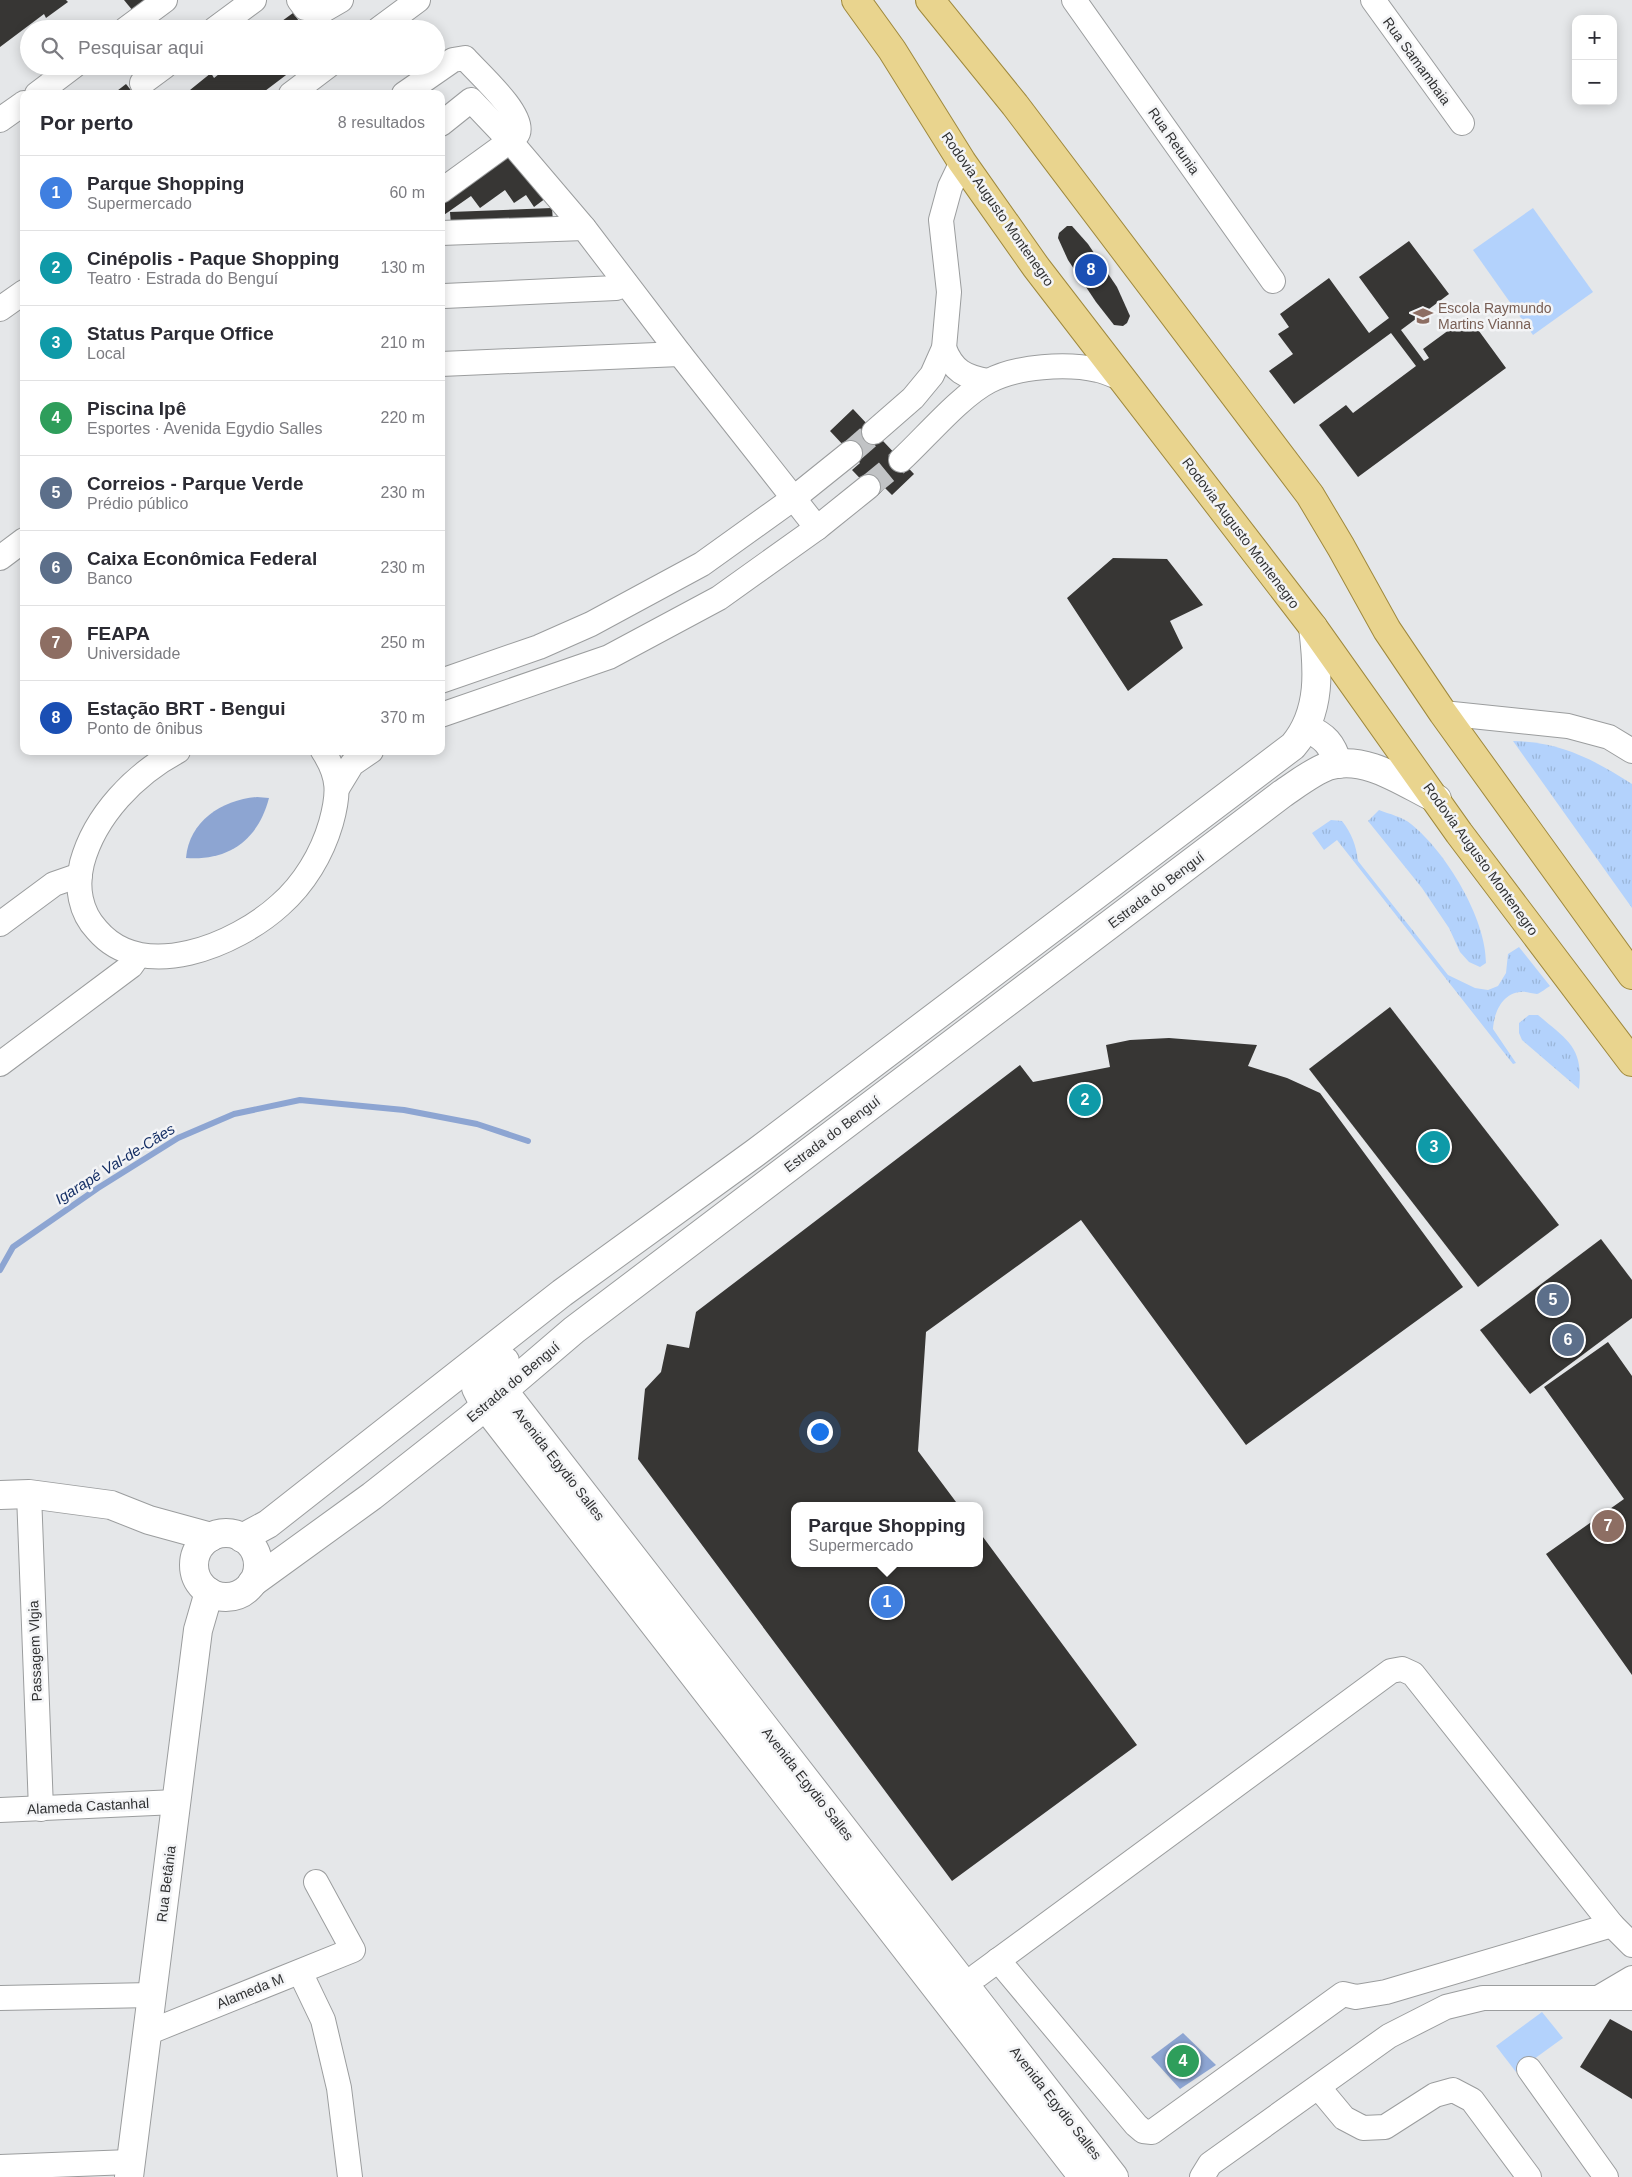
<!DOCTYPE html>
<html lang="pt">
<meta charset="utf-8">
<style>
:root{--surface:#fff;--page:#f7f7f7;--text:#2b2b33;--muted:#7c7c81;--line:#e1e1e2;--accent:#111827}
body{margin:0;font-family:Arial,sans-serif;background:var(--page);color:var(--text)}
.controls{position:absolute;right:15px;top:15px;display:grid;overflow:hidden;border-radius:10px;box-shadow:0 2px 12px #0003}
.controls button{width:45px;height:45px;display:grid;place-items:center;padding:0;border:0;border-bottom:1px solid var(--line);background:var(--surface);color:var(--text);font:25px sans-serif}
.you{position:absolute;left:819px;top:1431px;width:18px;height:18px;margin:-12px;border:4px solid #fff;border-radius:50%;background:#1a73e8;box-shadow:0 0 0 8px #1a73e833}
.badge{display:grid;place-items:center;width:32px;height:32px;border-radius:50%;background:var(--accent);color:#fff;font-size:16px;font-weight:700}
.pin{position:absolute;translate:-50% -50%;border:2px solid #fff;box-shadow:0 1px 5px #0006}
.popup{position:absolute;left:791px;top:1502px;width:192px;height:65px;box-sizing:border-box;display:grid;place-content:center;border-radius:10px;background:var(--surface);filter:drop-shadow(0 1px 4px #0005);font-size:16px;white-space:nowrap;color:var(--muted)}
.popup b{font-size:19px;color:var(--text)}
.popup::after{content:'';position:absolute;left:50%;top:100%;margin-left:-10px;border:10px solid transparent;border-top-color:var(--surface)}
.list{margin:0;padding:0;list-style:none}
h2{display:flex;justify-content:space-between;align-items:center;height:65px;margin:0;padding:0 20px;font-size:21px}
h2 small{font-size:16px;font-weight:400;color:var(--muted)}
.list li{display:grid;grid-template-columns:32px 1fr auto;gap:15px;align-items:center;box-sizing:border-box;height:75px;padding:0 20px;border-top:1px solid var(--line)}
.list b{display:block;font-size:19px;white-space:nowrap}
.list p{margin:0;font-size:16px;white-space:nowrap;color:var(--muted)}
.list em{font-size:16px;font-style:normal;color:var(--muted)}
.icon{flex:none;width:28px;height:28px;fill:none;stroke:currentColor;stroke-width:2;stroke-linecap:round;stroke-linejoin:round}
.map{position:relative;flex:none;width:1632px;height:2177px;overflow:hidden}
.search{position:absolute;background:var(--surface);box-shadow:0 2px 12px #0003;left:20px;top:20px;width:425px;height:55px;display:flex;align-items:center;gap:12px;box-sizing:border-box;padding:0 18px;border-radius:28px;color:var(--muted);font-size:19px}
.panel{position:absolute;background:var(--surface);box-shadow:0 2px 12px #0003;left:20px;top:90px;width:425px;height:665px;border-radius:10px}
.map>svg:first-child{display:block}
.grass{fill:url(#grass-tufts)}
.green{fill:#b3d2fc}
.water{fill:#8da5d2}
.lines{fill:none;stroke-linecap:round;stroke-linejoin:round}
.stream{stroke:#8da5d2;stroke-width:6}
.building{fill:#373634}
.minor-tunnel{stroke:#c1c3c5;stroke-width:24;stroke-dasharray:24 12;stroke-linecap:butt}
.minor-casing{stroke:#9b9d9e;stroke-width:26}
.tertiary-casing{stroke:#9b9d9e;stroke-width:30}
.primary-casing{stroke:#9f893d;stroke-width:30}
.minor{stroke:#fff;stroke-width:24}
.tertiary{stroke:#fff;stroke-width:28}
.primary{stroke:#e9d48e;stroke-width:28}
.labels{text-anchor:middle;stroke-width:5;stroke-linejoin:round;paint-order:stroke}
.street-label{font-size:14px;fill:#313233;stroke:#f3f4f6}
.education-label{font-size:14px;fill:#785e54;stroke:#f3f4f6;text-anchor:start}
.water-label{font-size:15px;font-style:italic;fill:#152f65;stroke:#f3f4f6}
</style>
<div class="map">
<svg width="1632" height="2177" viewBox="0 0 1632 2177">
<defs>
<pattern id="grass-tufts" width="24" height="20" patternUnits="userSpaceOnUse" patternTransform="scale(1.25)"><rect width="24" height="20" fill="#b3d2fc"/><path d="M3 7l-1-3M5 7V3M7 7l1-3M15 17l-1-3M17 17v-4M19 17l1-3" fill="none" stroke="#9ab5d8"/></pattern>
</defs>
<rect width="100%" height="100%" fill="#e5e7e9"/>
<!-- grass -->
<g class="grass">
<path d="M1513,741c47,1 80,18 119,43v124z"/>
<path d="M1379,810c10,4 24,7 32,14 35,28 75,94 75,139l-6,4 -11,-5 -9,-10 -11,-24 -27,-40 -54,-67z"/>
<path d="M1331,820l11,1c10,13 14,24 16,40l90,114 27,13 13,2 10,-4 8,-13 2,-19 11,-7 31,39c-4,2 -9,7 -13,8 -5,0 -11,-3 -16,-2 -19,1 -27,21 -28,37l23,34 -3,1 -176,-224 -13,10 -12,-17z"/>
<path d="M1529,1015h9c29,25 46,32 41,74l-57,-49 -3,-7v-10z"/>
</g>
<!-- green -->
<g class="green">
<polygon points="1533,208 1593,292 1533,335 1473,250"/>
<polygon points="1542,2012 1563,2038 1516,2072 1496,2046"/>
</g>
<!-- water -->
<g class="water">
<path d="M257,797l12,1c-11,42 -40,63 -83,60 3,-37 36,-58 71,-61z"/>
<polygon points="1183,2033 1216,2065 1180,2089 1151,2057"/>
</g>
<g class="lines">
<!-- stream -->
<polyline class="stream" points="0,1270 13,1247 98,1188 178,1138 234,1114 300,1100 404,1110 477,1124 528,1141"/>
</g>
<!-- building -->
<g class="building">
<polygon points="0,0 66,0 68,2 46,18 44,14 0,47"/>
<polygon points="124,0 148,0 133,11"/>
<polygon points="293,13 305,29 271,29"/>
<polygon points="229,66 298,66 261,94 193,94 190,90 211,73 214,78"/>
<polygon points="126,84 134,94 113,94"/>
<polygon points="510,150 546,198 534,207 526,195 514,203 505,190 480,208 471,196 441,217 441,199"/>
<polygon points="552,208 553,222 451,226 450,212"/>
<polygon points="1067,226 1072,226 1088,244 1117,287 1130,316 1127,323 1123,326 1114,325 1096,302 1068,260 1058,238 1059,233"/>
<polygon points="1409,241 1449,294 1401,330 1424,361 1429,358 1423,349 1468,316 1506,368 1358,477 1319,425 1346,405 1353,413 1416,366 1391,333 1294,404 1269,371 1293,354 1278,334 1289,327 1280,314 1329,278 1369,333 1389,318 1359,277"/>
<polygon points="853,409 914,474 892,495 885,488 877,496 852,470 860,463 830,431"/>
<polygon points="1113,558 1167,559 1203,605 1170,621 1183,648 1128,691 1067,598"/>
<polygon points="1390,1007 1559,1225 1478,1287 1309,1069"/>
<polygon points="1169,1038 1257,1045 1248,1066 1287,1078 1320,1093 1463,1287 1246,1445 1081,1220 926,1332 918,1451 959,1506 794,1506 794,1563 980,1563 980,1533 1137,1745 952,1881 638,1459 645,1389 661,1372 667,1344 689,1348 696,1312 1020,1065 1033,1082 1110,1067 1106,1045 1130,1040"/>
<polygon points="1601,1239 1632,1280 1632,1318 1530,1394 1480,1330"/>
<polygon points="1608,1342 1632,1376 1632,1675 1546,1554 1624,1499 1544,1387"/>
<polygon points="1610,2019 1632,2031 1632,2099 1580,2067"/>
</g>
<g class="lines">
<!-- minor-tunnel -->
<g class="minor-tunnel">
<polyline points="850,453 874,432"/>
<polyline points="868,487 901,460"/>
</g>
<defs>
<g id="minor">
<polyline points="299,0 305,8 322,11 341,0"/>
<polyline points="1074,0 1273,281"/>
<polyline points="1373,0 1462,123"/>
<polyline points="126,29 165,0"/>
<polyline points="215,29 254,0"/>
<polyline points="379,29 418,0"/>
<polyline points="142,83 165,66"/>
<polyline points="37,94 74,66"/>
<polyline points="291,94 328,66"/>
<path d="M404,94l49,-34 12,-2c12,14 60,56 53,75 -1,3 -5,6 -8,8l-69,50"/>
<polyline points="0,120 24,103"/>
<polyline points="441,124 471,100 510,141 584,228"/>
<polyline points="441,233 584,228 680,354 817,528"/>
<polyline points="444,296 616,288 626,284"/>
<polyline points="0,309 24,292"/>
<path d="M944,348c9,23 21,29 44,33"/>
<polyline points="441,364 680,354"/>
<polyline points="874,432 913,398 932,375 944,348 949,292 941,220 950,187 962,162"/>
<path d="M901,460c25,-23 59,-64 88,-79 28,-15 78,-18 109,-11 8,2 17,6 25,9"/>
<polyline points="0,558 24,540"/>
<polyline points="441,681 539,647 591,624 702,564 794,498 850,453"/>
<polyline points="1443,713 1568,726 1609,737 1632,751"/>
<polyline points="441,715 609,657 719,598 817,528 868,487"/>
<path d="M178,751c-43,23 -83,64 -96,112 -6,24 -2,49 15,67 46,54 139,15 183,-25 24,-21 42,-51 51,-82 8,-29 9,-46 -8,-72"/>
<polyline points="338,787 352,764 371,751"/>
<polyline points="0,924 54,884 80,875"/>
<polyline points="0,1064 131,966 138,956"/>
<polyline points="29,1494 41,1809"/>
<polyline points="0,1810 176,1802"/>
<polyline points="998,1960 1136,2125 1143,2131 1152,2132 1343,1994 1356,1997 1386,1992 1612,1925"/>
<polyline points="300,1972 323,2020 339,2088 350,2177"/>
<polyline points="978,1975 1391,1671 1402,1669 1413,1674 1612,1925 1632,1945"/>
<polyline points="0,1998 152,1995"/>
<polyline points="1598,1998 1632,1978"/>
<polyline points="147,2033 353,1950 316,1882"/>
<polyline points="1529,2069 1606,2177"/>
<polyline points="1319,2088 1344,2118 1363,2128 1385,2127 1435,2095 1453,2090 1472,2100 1529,2177"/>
<polyline points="0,2167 130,2162"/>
<polyline points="1202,2177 1210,2164 1389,2036 1446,2007 1483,1998 1632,1998"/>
</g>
<g id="tertiary">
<path d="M1306,728c19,8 26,16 32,36"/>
<polyline points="505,1361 476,1385 476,1388 485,1406 1083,2177"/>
<polyline points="503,1390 1114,2177"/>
<polyline points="0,1495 29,1494 111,1505 149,1520 211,1537"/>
<circle cx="226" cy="1565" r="32"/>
<path d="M242,1538l26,-14 294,-231 193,-140 538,-407c29,-34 25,-78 20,-119"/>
<path d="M252,1583l120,-87 99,-78 103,-88 708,-536c15,-10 30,-22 46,-28 38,-12 77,18 109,33"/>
<polyline points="129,2177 198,1630 209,1592"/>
</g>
<g id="primary">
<polyline points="856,0 892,50 962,162 1036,267 1313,627 1459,833 1632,1062"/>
<polyline points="930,0 1015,105 1310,495 1341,547 1387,630 1443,713 1632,975"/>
</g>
</defs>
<!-- minor casing -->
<use href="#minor" class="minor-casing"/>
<!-- tertiary casing -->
<use href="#tertiary" class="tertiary-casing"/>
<!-- primary casing -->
<use href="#primary" class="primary-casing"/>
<!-- minor -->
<use href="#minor" class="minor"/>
<!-- tertiary -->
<use href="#tertiary" class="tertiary"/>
<!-- primary -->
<use href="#primary" class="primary"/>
</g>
<!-- icons -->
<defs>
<symbol id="school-bare" viewBox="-9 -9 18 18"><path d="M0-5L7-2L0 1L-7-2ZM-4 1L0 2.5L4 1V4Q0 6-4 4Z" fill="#8d6e63" stroke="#f3f4f6" stroke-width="2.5" paint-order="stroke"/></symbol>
</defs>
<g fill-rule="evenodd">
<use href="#school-bare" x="1409" y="302" width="28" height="28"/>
</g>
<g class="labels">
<!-- street labels -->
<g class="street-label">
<text transform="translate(1417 61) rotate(54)" y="5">Rua Samambaia</text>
<text transform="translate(1174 141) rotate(55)" y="5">Rua Retunia</text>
<text transform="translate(998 209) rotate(55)" y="5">Rodovia Augusto Montenegro</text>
<text transform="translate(1241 533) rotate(53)" y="5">Rodovia Augusto Montenegro</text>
<text transform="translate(1481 859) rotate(54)" y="5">Rodovia Augusto Montenegro</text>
<text transform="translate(1156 890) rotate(-37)" y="5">Estrada do Benguí</text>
<text transform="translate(832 1134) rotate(-37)" y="5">Estrada do Benguí</text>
<text transform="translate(513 1382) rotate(-40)" y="5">Estrada do Benguí</text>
<text transform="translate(559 1464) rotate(52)" y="5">Avenida Egydio Salles</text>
<text transform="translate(35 1651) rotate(-92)" y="5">Passagem Vlgia</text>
<text transform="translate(808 1784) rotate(52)" y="5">Avenida Egydio Salles</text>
<text transform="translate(88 1806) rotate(-3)" y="5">Alameda Castanhal</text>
<text transform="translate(166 1884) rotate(-83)" y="5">Rua Betânia</text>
<text transform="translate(250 1991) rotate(-22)" y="5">Alameda M</text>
<text transform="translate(1056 2103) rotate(52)" y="5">Avenida Egydio Salles</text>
</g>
<!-- education labels -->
<g class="education-label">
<text x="1438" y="313">Escola Raymundo<tspan x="1438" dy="16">Martins Vianna</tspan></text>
</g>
<!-- water labels -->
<g class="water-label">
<text transform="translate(115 1164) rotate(-32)" y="5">Igarapé Val-de-Cães</text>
</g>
</g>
</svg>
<div class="controls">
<button>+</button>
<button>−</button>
</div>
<div class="you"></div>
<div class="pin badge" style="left:887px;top:1602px;background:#3f7fe0">1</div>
<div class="popup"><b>Parque Shopping</b>Supermercado</div>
<div class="pin badge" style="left:1085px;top:1100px;background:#0f9aa8">2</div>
<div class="pin badge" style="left:1434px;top:1147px;background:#0f9aa8">3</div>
<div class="pin badge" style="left:1183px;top:2061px;background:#2e9e5b">4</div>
<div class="pin badge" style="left:1553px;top:1300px;background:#5c6f8a">5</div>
<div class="pin badge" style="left:1568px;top:1340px;background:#5c6f8a">6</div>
<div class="pin badge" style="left:1608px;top:1526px;background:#8d6e63">7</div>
<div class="pin badge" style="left:1091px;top:270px;background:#1a4fb4">8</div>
<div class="search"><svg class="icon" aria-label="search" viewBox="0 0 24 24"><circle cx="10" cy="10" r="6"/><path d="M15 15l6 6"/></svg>Pesquisar aqui</div>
<section class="panel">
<h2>Por perto<small>8 resultados</small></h2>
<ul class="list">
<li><span class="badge" style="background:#3f7fe0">1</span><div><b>Parque Shopping</b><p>Supermercado</p></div><em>60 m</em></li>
<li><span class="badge" style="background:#0f9aa8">2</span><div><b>Cinépolis - Paque Shopping</b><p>Teatro · Estrada do Benguí</p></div><em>130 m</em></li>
<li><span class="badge" style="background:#0f9aa8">3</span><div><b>Status Parque Office</b><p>Local</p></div><em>210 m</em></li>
<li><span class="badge" style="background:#2e9e5b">4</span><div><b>Piscina Ipê</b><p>Esportes · Avenida Egydio Salles</p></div><em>220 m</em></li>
<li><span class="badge" style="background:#5c6f8a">5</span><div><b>Correios - Parque Verde</b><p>Prédio público</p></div><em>230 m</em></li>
<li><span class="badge" style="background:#5c6f8a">6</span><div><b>Caixa Econômica Federal</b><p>Banco</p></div><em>230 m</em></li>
<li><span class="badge" style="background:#8d6e63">7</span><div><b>FEAPA</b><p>Universidade</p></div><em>250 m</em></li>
<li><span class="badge" style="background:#1a4fb4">8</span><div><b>Estação BRT - Bengui</b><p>Ponto de ônibus</p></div><em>370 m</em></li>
</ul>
</section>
</div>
